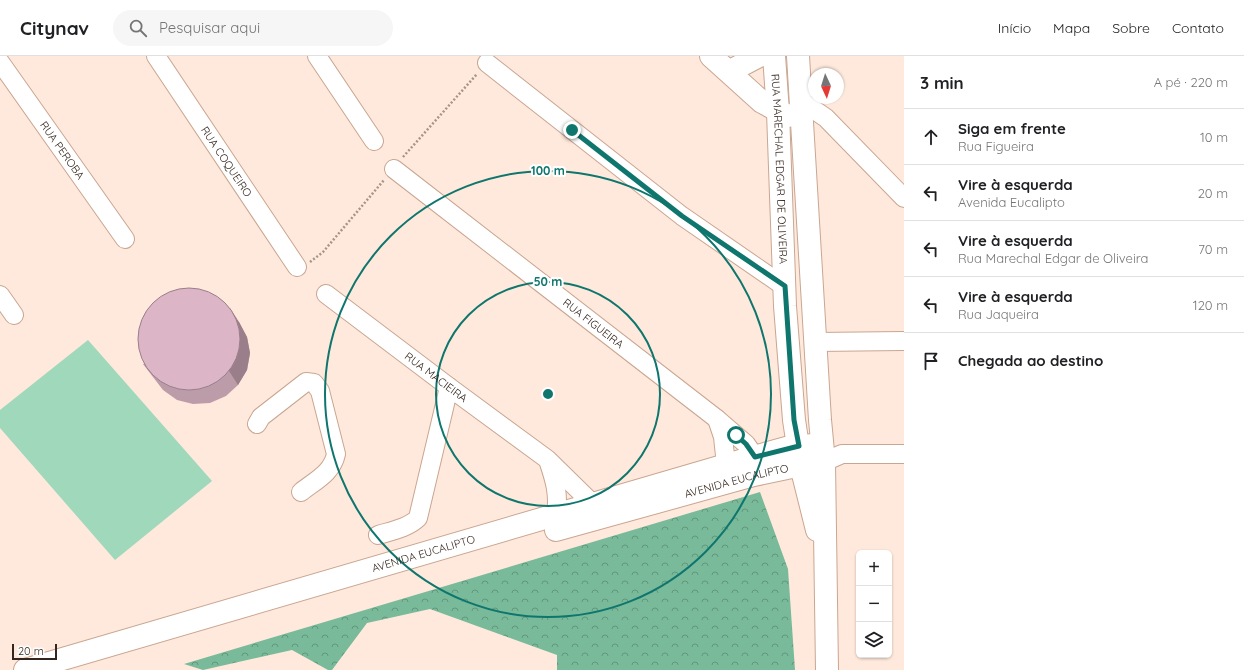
<!DOCTYPE html>
<html lang="pt">
<meta charset="utf-8">
<style>
:root{--surface:#fff;--page:#f6f6f6;--text:#202124;--muted:#757577;--line:#e0e0e0}
body{margin:0;font-family:Quicksand,sans-serif;background:var(--page);color:var(--text)}
.controls{position:absolute;right:12px;bottom:12px;display:grid;overflow:hidden;border-radius:6px;box-shadow:0 1px 3px #0004}
.controls button{width:36px;height:36px;display:grid;place-items:center;padding:0;border:0;border-bottom:1px solid var(--line);background:var(--surface);color:var(--text);font:20px sans-serif}
.compass{position:absolute;left:808px;top:12px;width:36px;height:36px;border-radius:50%;background:var(--surface);box-shadow:0 1px 3px #0004;rotate:176deg}
.scale{position:absolute;left:12px;bottom:10px;width:45px;box-sizing:border-box;padding-left:4px;border:2px solid #34261e;border-top:0;font-size:11px;line-height:14px;white-space:nowrap;color:#34261e;-webkit-text-stroke:3px #fff;paint-order:stroke}
.stop{position:absolute;width:12px;height:12px;margin:-9px;border:3px solid #0f766e;border-radius:50%;background:#fff}
.stop.end{background:#0f766e;border-color:#fff;box-shadow:0 1px 4px #0008}
.list{margin:0;padding:0;list-style:none}
h2{display:flex;justify-content:space-between;align-items:center;height:52px;margin:0;padding:0 16px;font-size:17px}
h2 small{font-size:13px;font-weight:400;color:var(--muted)}
.list li{display:grid;grid-template-columns:26px 1fr auto;gap:12px;align-items:center;box-sizing:border-box;height:56px;padding:0 16px;border-top:1px solid var(--line)}
.list b{display:block;font-size:15px;white-space:nowrap}
.list p{margin:0;font-size:13px;white-space:nowrap;color:var(--muted)}
.list em{font-size:13px;font-style:normal;color:var(--muted)}
.icon{flex:none;width:22px;height:22px;fill:none;stroke:currentColor;stroke-width:2;stroke-linecap:round;stroke-linejoin:round}
.map{position:relative;flex:none;width:904px;height:614px;overflow:hidden}
header{display:flex;align-items:center;gap:24px;box-sizing:border-box;height:56px;padding:0 20px;background:var(--surface);border-bottom:1px solid var(--line)}
header strong{font-size:19px}
nav{display:flex;gap:22px;margin-inline-start:auto;font-size:14px}
.search{width:280px;height:36px;background:var(--page);display:flex;align-items:center;gap:10px;box-sizing:border-box;padding:0 14px;border-radius:22px;color:var(--muted);font-size:15px}
main{display:flex}
aside{flex:1;background:var(--surface)}
.map>svg:first-child{display:block}
.green{fill:#9fd8ba}
.forest{fill:url(#forest-crowns)}
.lines{fill:none;stroke-linecap:round;stroke-linejoin:round}
.minor-casing{stroke:#c9a691;stroke-width:20}
.major-casing{stroke:#c9a691;stroke-width:24}
.path{stroke:#a69489;stroke-width:2.5;stroke-dasharray:2 2;stroke-linecap:butt}
.minor{stroke:#fff;stroke-width:18}
.major{stroke:#fff;stroke-width:22}
.wall{fill:#bd9caa}
.shaded-wall{fill:#9a7f8b}
.building{fill:#dcb5c6;stroke:#9a7f8b}
.route{stroke:#0f766e;stroke-width:5}
.ring{fill:none;stroke:#0f766e;stroke-width:2}
.labels{text-anchor:middle;stroke-width:4;stroke-linejoin:round;paint-order:stroke}
.street-label{font-size:11px;fill:#34261e;stroke:#fff}
.centre{fill:#0f766e;stroke:#fff;stroke-width:2}
.ring-label{font-size:12px;text-anchor:middle;font-weight:bold;fill:#0f766e;stroke:#fff;stroke-width:4;stroke-linejoin:round;paint-order:stroke}
</style>
<header>
<strong>Citynav</strong>
<div class="search"><svg class="icon" aria-label="search" viewBox="0 0 24 24"><circle cx="10" cy="10" r="6"/><path d="M15 15l6 6"/></svg>Pesquisar aqui</div>
<nav><a>Início</a><a>Mapa</a><a>Sobre</a><a>Contato</a></nav>
</header>
<main>
<div class="map">
<svg width="904" height="614" viewBox="0 0 904 614">
<defs>
<pattern id="forest-crowns" width="20" height="18" patternUnits="userSpaceOnUse"><rect width="20" height="18" fill="#78ba99"/><path d="M2 6a3 3 0 1 1 6 0M12 15a3 3 0 1 1 6 0" fill="none" stroke="#63977c"/></pattern>
</defs>
<rect width="100%" height="100%" fill="#ffe9dc"/>
<!-- green -->
<polygon class="green" points="88,284 212,425 115,504 0,372 0,354"/>
<!-- forest -->
<polygon class="forest" points="760,436 788,513 795,614 557,614 557,599 430,553 367,567 332,614 328,614 292,594 203,614 184,608"/>
<g class="lines">
<defs>
<g id="minor">
<path id="s1" d="M156,0l141,211"/>
<polyline points="317,0 374,85"/>
<path id="s2" d="M0,6l125,177"/>
<polyline points="487,7 682,160 785,231"/>
<polyline points="800,44 826,62 904,142"/>
<path id="s3" d="M394,113l323,250 29,25 9,13"/>
<path id="s4" d="M326,238l123,93 98,72 54,53"/>
<polyline points="0,239 14,259"/>
<polyline points="815,286 904,285"/>
<polyline points="717,363 723,381 726,409"/>
<path d="M257,368l4,-7 45,-35 8,1 6,8 16,63c-4,19 -20,26 -35,38"/>
<polyline points="824,406 842,398 904,398"/>
<path d="M549,407c6,18 10,32 7,51"/>
<path d="M378,479c13,-4 30,-7 40,-17l31,-131"/>
</g>
<g id="major">
<polyline points="711,0 762,46 788,60"/>
<path id="s5" d="M774,0l4,56 7,194 9,114 7,46 16,64"/>
<polyline points="798,0 820,364 824,406 827,614"/>
<polyline points="736,12 759,0"/>
<path id="s6" d="M556,474l198,-55 33,-7 37,-6"/>
<path id="s7" d="M25,614l701,-205 60,-17 36,-4"/>
</g>
</defs>
<!-- minor casing -->
<use href="#minor" class="minor-casing"/>
<!-- major casing -->
<use href="#major" class="major-casing"/>
<!-- path -->
<g class="path">
<polyline points="403,101 477,18"/>
<polyline points="310,206 323,196 384,124"/>
</g>
<!-- minor -->
<use href="#minor" class="minor"/>
<!-- major -->
<use href="#major" class="major"/>
</g>
<!-- wall -->
<polygon class="wall" points="239,266 247,281 250,297 247,314 238,329 226,340 210,347 193,348 177,344 163,334 143,308"/>
<!-- shaded-wall -->
<polygon class="shaded-wall" points="230,252 239,266 247,281 250,297 247,314 238,329 229,315"/>
<!-- building -->
<circle class="building" cx="189" cy="283" r="51"/>
<g class="lines">
<!-- route -->
<polyline class="route" points="572,74 682,160 785,230 794,364 799,390 755,401 746,388 736,379"/>
</g>
<!-- distance rings -->
<g class="ring">
<circle cx="548" cy="338" r="112"/>
<circle cx="548" cy="338" r="223"/>
</g>
<g class="labels">
<!-- street labels -->
<g class="street-label">
<text dy="4" stroke="none"><textPath href="#s2" startOffset="108">RUA PEROBA</textPath></text>
<text dy="4" stroke="none"><textPath href="#s1" startOffset="127">RUA COQUEIRO</textPath></text>
<text dy="4" stroke="none"><textPath href="#s5" startOffset="113">RUA MARECHAL EDGAR DE OLIVEIRA</textPath></text>
<text dy="4" stroke="none"><textPath href="#s3" startOffset="252">RUA FIGUEIRA</textPath></text>
<text dy="4" stroke="none"><textPath href="#s4" startOffset="138">RUA MACIEIRA</textPath></text>
<text dy="4" stroke="none"><textPath href="#s6" startOffset="187">AVENIDA EUCALIPTO</textPath></text>
<text dy="4" stroke="none"><textPath href="#s7" startOffset="415">AVENIDA EUCALIPTO</textPath></text>
</g>
</g>
<circle cx="548" cy="338" r="6" class="centre"/>
<g class="ring-label">
<text x="548" y="119">100 m</text>
<text x="548" y="230">50 m</text>
</g>
</svg>
<div class="controls">
<button>+</button>
<button>−</button>
<button><svg class="icon" aria-label="layers" viewBox="0 0 24 24"><path d="M12 4l9 5-9 5-9-5zM3 14l9 5 9-5"/></svg></button>
</div>
<svg class="compass" viewBox="-18 -18 36 36"><path d="M0-13l5 13h-10z" fill="#e53935"/><path d="M0 13l5-13h-10z" fill="#757577"/></svg>
<div class="scale">20 m</div>
<div class="stop" style="left:736px;top:379px"></div>
<div class="stop end" style="left:572px;top:74px"></div>
</div>
<aside>
<h2>3 min<small>A pé · 220 m</small></h2>
<ul class="list">
<li><svg class="icon" aria-label="ahead" viewBox="0 0 24 24"><path d="M12 20V5M6 11l6-6 6 6"/></svg><div><b>Siga em frente</b><p>Rua Figueira</p></div><em>10 m</em></li>
<li><svg class="icon" aria-label="left" viewBox="0 0 24 24"><path d="M17 20v-9H6M10 6l-5 5 5 5"/></svg><div><b>Vire à esquerda</b><p>Avenida Eucalipto</p></div><em>20 m</em></li>
<li><svg class="icon" aria-label="left" viewBox="0 0 24 24"><path d="M17 20v-9H6M10 6l-5 5 5 5"/></svg><div><b>Vire à esquerda</b><p>Rua Marechal Edgar de Oliveira</p></div><em>70 m</em></li>
<li><svg class="icon" aria-label="left" viewBox="0 0 24 24"><path d="M17 20v-9H6M10 6l-5 5 5 5"/></svg><div><b>Vire à esquerda</b><p>Rua Jaqueira</p></div><em>120 m</em></li>
<li><svg class="icon" aria-label="arrive" viewBox="0 0 24 24"><path d="M6 21V4h12l-3 4 3 4H6"/></svg><div><b>Chegada ao destino</b></div></li>
</ul>
</aside>
</main>
